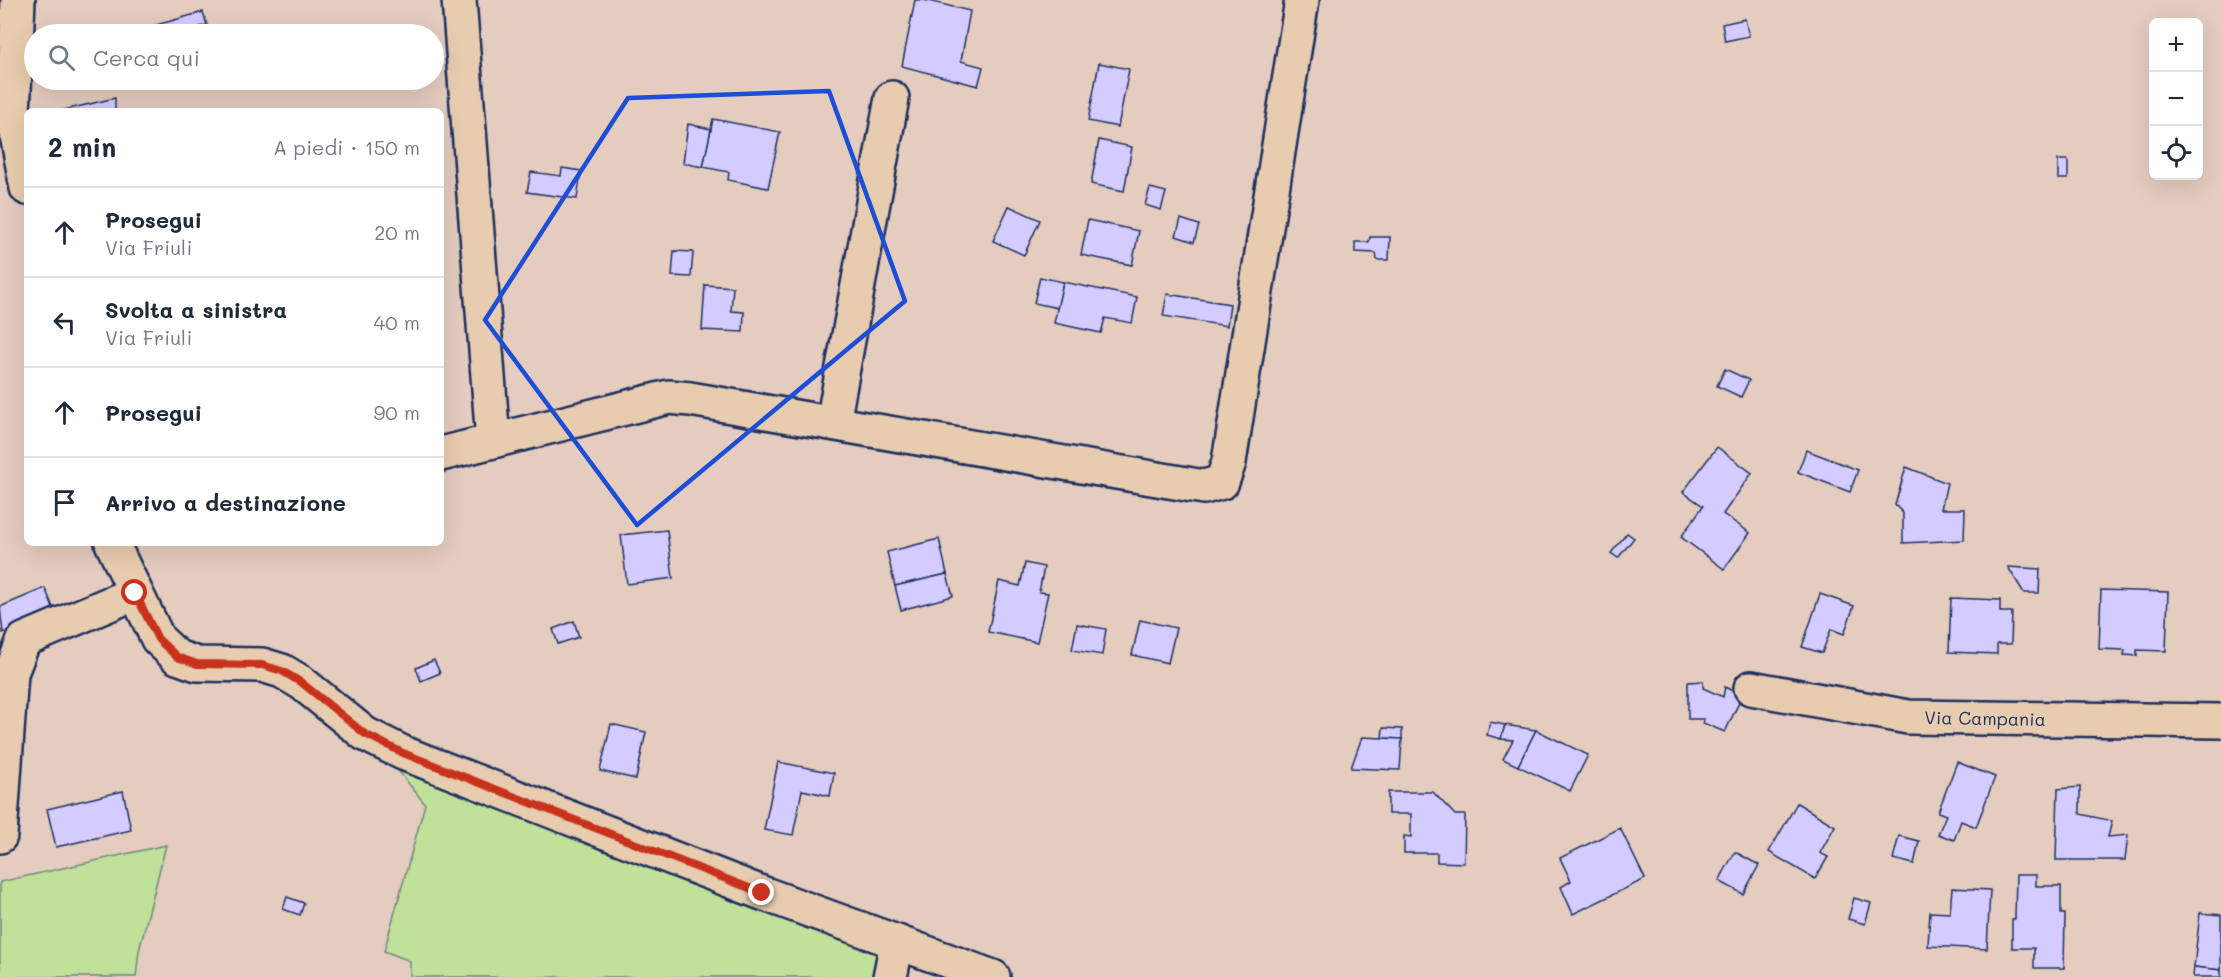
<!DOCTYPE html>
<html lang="it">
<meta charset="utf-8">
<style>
:root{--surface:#fff;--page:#f6f6f7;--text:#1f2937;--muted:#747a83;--line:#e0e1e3}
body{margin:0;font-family:Mali,sans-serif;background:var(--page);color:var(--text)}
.controls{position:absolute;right:18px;top:18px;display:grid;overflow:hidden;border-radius:9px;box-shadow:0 6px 24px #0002}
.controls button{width:54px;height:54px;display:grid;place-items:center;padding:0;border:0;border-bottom:2px solid var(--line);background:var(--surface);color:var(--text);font:30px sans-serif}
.stop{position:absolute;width:18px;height:18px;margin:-14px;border:4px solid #c8321e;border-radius:50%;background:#fff}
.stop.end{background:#c8321e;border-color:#fff;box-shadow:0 2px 6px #0008}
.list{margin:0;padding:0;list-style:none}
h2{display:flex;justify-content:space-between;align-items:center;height:78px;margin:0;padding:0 24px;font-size:26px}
h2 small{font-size:20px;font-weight:400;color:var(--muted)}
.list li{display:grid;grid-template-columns:39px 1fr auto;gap:18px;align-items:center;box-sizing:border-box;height:90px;padding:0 24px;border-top:2px solid var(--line)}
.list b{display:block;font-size:22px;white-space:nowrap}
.list p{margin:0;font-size:20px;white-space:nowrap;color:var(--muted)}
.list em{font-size:20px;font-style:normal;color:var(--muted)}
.icon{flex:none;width:33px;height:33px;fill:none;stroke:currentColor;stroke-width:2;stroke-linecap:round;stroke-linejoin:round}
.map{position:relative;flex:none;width:2221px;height:977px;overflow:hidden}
.search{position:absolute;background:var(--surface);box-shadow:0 6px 24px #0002;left:24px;top:24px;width:420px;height:66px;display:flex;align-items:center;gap:15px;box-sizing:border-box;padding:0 21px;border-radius:33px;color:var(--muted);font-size:22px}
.panel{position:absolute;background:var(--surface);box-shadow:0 6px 24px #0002;left:24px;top:108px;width:420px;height:438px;border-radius:9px}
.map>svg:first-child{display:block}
.green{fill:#c0e19a;stroke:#6e887c;stroke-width:1.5}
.building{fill:#d4ccff;stroke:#1b2f5e;stroke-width:1.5}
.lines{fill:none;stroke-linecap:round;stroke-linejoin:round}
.minor-casing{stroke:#1b2f5e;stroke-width:38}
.minor{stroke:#e8ccaf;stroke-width:33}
.route{stroke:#c8321e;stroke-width:8}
.marked{fill:none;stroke:#1d4ed8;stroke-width:4.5;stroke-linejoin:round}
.labels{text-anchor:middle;stroke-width:4.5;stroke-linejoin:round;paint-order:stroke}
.street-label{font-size:18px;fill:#1b2f5e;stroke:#e8ccaf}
</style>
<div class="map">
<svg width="2221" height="977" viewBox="0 0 2221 977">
<rect width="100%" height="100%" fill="#e4ccbf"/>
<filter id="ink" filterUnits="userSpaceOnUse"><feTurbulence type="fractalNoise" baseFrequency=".0167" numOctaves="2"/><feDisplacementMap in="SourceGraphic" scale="12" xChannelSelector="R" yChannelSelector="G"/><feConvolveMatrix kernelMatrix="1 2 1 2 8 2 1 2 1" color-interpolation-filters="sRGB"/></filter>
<g filter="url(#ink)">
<!-- green -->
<g class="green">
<polygon points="393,764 879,955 874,977 410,977 410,961 384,951 425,804"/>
<polygon points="166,845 139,951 136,977 0,977 0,882"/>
</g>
<!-- building -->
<g class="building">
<polygon points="915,0 924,0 970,11 961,61 983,67 978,86 902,66"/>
<polygon points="203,12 207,25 174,34 144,34 142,29"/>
<polygon points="1745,19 1749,36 1725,41 1722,24"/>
<polygon points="1099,63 1129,69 1118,127 1088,121"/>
<polygon points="115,98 115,111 60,111"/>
<polygon points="713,119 780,132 768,188 728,180 729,172 703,167"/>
<polygon points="688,124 711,129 703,167 683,163"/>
<polygon points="1099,140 1132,147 1124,191 1091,184"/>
<rect x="2058" y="160" width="10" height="19"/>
<polygon points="562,168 581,171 577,199 527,192 531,172 561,176"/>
<polygon points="1150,188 1166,192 1161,210 1145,205"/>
<polygon points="1009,206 1040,220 1024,255 993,241"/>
<polygon points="1181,219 1199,225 1194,242 1176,236"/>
<polygon points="1088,220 1139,231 1132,265 1081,255"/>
<polygon points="1370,237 1390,237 1389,260 1377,260 1376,253 1355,252 1355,242 1369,242"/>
<polygon points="674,251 693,252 691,277 672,276"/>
<polygon points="1040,277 1063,282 1058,308 1034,303"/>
<polygon points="1063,282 1137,297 1132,323 1105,318 1101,333 1054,323"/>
<polygon points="705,285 733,287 731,311 744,312 743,332 702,330"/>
<polygon points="1167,294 1230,304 1227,326 1163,316"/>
<polygon points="1725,369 1749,380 1741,397 1717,386"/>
<polygon points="1717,447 1752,473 1723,514 1750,533 1724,569 1681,537 1703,506 1683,492"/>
<polygon points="1806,450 1858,470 1850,492 1798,472"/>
<polygon points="1906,467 1947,483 1941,509 1965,509 1964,540 1903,543 1903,513 1895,505"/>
<polygon points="667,530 673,578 627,584 621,535"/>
<polygon points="1627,533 1634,538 1618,558 1611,553"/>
<polygon points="939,539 947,574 895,586 887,552"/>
<polygon points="1025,563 1044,567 1039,592 1048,593 1037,642 988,632 999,581 1020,586"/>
<polygon points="2008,567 2040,569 2039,593 2024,593"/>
<polygon points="947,574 953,596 901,610 895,586"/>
<polygon points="45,588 55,612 3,633 0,607"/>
<polygon points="2101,590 2168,592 2166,651 2137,650 2137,656 2124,655 2125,650 2099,649"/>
<polygon points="1820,594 1854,606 1844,634 1831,629 1822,653 1802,647"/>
<polygon points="1951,598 2000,600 2000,612 2012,612 2011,644 1997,644 1997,654 1949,652"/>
<polygon points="1140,620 1176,628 1168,663 1132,655"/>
<polygon points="574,621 579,637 558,644 553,629"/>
<polygon points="1077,624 1106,629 1102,655 1072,650"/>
<polygon points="434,660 440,673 421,681 416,668"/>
<polygon points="1703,681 1703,688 1723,697 1725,687 1742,696 1725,732 1703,723 1704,719 1688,719 1688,682"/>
<polygon points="1490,722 1505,725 1501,739 1487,735"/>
<polygon points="611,724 646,732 636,779 600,771"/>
<polygon points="1505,725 1536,730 1518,766 1503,759 1513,740 1501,739"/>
<polygon points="1383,728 1402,729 1402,739 1382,738"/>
<polygon points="1536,730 1588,755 1570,791 1518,766"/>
<polygon points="1362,737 1402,739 1400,770 1351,768"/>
<polygon points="778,762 834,773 830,796 802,790 793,835 764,830"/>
<polygon points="1957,762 1995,777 1976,827 1961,821 1954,840 1938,834 1946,815 1938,812"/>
<polygon points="2080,787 2080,814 2112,821 2108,837 2128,835 2125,860 2056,860 2058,789"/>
<polygon points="123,791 131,830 56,847 47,809"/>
<polygon points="1388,792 1433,792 1455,815 1465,815 1464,863 1437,862 1437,853 1404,853 1404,836 1411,837 1411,814 1388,814"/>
<polygon points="1797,803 1835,826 1820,853 1828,857 1815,879 1769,852"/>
<polygon points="1620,828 1645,879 1573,914 1561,887 1571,881 1560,858"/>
<polygon points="1899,836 1919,841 1914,864 1893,859"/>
<polygon points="1735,852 1759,865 1743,894 1719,881"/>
<polygon points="2016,875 2036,875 2036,886 2061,886 2061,914 2065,914 2064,968 2034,968 2034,948 2012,948 2012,919 2015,919"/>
<polygon points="1952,888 1990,890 1987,949 1928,946 1930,912 1950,913"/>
<polygon points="287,897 304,903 300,915 283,909"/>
<polygon points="1854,898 1871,903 1865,924 1848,919"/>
<polygon points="2200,913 2221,915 2221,970 2194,967"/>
<polygon points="2194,967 2221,970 2221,977 2193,977"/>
</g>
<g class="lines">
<defs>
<g id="minor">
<polyline points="18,0 13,113 27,188"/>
<polyline points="459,0 493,441"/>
<polyline points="833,423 892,98"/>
<polyline points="441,454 669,397 690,399 1204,487 1222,482 1229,462 1302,0"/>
<polyline points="112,543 158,639 177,657 197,664 262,665 282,671 302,683 365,734 403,753 762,893 993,977"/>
<polyline points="1751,688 1908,717 2221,721"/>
<polyline points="0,836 11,673 24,640 135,593"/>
<polyline points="890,977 897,942"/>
</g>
</defs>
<!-- minor casing -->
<use href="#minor" class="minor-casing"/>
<!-- minor -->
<use href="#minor" class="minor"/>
</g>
</g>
<g class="lines" filter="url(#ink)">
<!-- route -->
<polyline class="route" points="135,593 158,639 177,657 197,664 262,665 282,671 302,683 365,734 403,753 762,893"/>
</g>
<!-- marked area -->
<path class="marked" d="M829,91l76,210 -268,224 -152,-205 143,-222z"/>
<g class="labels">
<!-- street labels -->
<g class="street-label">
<text transform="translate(1985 719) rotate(1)" y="6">Via Campania</text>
</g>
</g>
</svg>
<div class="controls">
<button>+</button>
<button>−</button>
<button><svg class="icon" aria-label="locate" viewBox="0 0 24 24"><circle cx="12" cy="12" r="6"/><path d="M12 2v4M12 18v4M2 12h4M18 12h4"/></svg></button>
</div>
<div class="stop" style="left:135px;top:593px"></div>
<div class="stop end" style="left:762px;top:893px"></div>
<div class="search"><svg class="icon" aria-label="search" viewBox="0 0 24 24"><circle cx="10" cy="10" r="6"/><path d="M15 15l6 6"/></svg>Cerca qui</div>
<section class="panel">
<h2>2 min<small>A piedi · 150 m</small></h2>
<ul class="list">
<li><svg class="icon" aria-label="ahead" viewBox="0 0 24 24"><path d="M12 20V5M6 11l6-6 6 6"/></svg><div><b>Prosegui</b><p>Via Friuli</p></div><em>20 m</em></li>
<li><svg class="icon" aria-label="left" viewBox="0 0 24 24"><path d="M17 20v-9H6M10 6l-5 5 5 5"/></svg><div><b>Svolta a sinistra</b><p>Via Friuli</p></div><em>40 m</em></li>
<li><svg class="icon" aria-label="ahead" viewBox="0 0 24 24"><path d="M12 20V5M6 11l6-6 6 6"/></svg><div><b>Prosegui</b></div><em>90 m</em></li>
<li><svg class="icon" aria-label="arrive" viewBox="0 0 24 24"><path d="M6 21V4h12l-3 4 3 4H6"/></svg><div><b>Arrivo a destinazione</b></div></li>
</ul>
</section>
</div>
